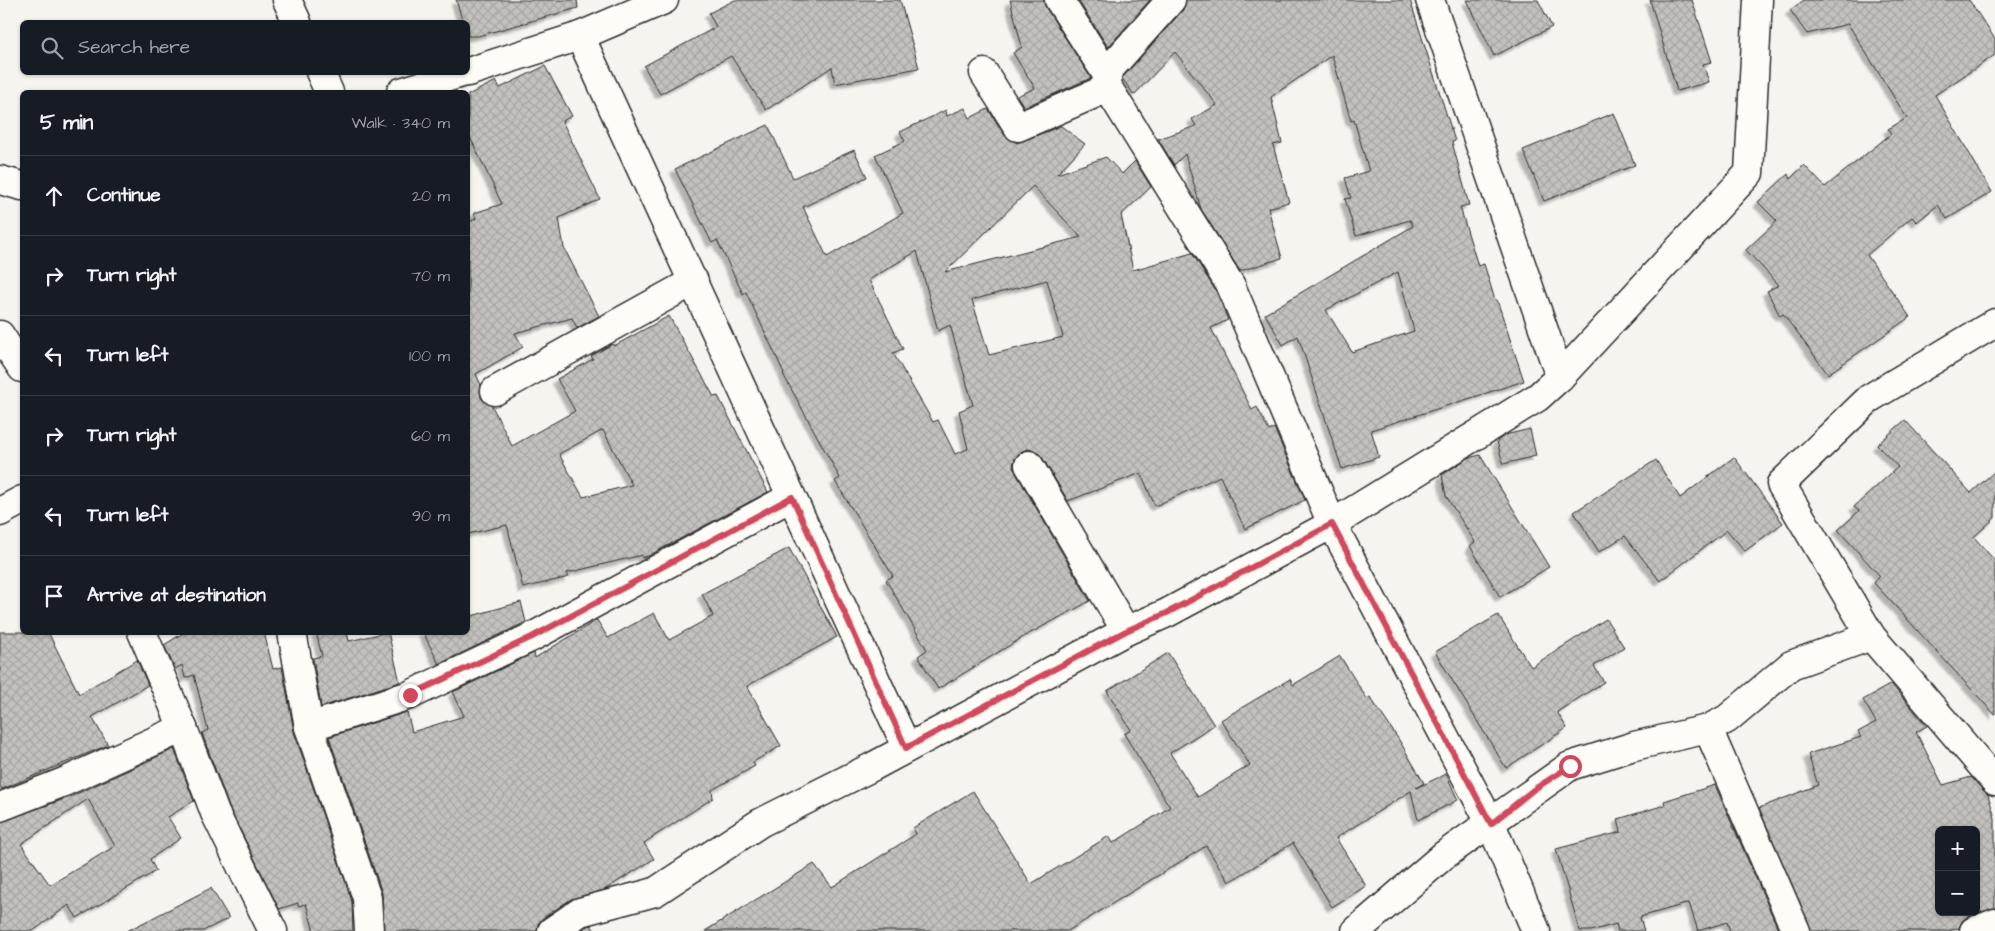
<!DOCTYPE html>
<meta charset="utf-8">
<style>
:root{--surface:#171b24;--page:#242831;--text:#f1f3f6;--muted:#9ea1a6;--line:#363941}
body{margin:0;font-family:"Architects Daughter",sans-serif;background:var(--page);color:var(--text)}
.controls{position:absolute;right:15px;bottom:15px;display:grid;overflow:hidden;border-radius:8px;box-shadow:0 1px 4px #0004}
.controls button{width:45px;height:45px;display:grid;place-items:center;padding:0;border:0;border-bottom:1px solid var(--line);background:var(--surface);color:var(--text);font:25px sans-serif}
.stop{position:absolute;width:15px;height:15px;margin:-11px;border:4px solid #d1495b;border-radius:50%;background:#fff}
.stop.end{background:#d1495b;border-color:#fff;box-shadow:0 1px 5px #0008}
.list{margin:0;padding:0;list-style:none}
h2{display:flex;justify-content:space-between;align-items:center;height:65px;margin:0;padding:0 20px;font-size:21px}
h2 small{font-size:16px;font-weight:400;color:var(--muted)}
.list li{display:grid;grid-template-columns:32px 1fr auto;gap:15px;align-items:center;box-sizing:border-box;height:80px;padding:0 20px;border-top:1px solid var(--line)}
.list b{display:block;font-size:19px;white-space:nowrap}
.list em{font-size:16px;font-style:normal;color:var(--muted)}
.icon{flex:none;width:28px;height:28px;fill:none;stroke:currentColor;stroke-width:2;stroke-linecap:round;stroke-linejoin:round}
.map{position:relative;flex:none;width:1995px;height:931px;overflow:hidden}
.search{position:absolute;background:var(--surface);box-shadow:0 1px 4px #0004;left:20px;top:20px;width:450px;height:55px;display:flex;align-items:center;gap:12px;box-sizing:border-box;padding:0 18px;border-radius:8px;color:var(--muted);font-size:19px}
.panel{position:absolute;background:var(--surface);box-shadow:0 1px 4px #0004;left:20px;top:90px;width:450px;height:545px;border-radius:8px}
.map>svg:first-child{display:block}
.building{fill:url(#building-cross-hatch);stroke:#2b2b2b;fill-rule:evenodd;filter:url(#shadow)}
.lines{fill:none;stroke-linecap:round;stroke-linejoin:round}
.minor-casing{stroke:#2b2b2b;stroke-width:31}
.minor{stroke:#fdfcf7;stroke-width:28}
.route{stroke:#d1495b;stroke-width:6}
</style>
<div class="map">
<svg width="1995" height="931" viewBox="0 0 1995 931">
<defs>
<pattern id="building-cross-hatch" width="8" height="8" patternUnits="userSpaceOnUse" patternTransform="scale(1.25)"><rect width="8" height="8" fill="#c2c1be"/><path d="M0 0l8 8M0 8l8-8" fill="none" stroke="#a7a6a3"/></pattern>
<filter id="shadow"><feDropShadow dx="-4.5" dy="4.5" stdDeviation="1" flood-color="#0004"/></filter>
</defs>
<rect width="100%" height="100%" fill="#f5f4ef"/>
<filter id="ink" filterUnits="userSpaceOnUse"><feTurbulence type="fractalNoise" baseFrequency=".02" numOctaves="2"/><feDisplacementMap in="SourceGraphic" scale="10" xChannelSelector="R" yChannelSelector="G"/><feConvolveMatrix kernelMatrix="1 2 1 2 8 2 1 2 1" color-interpolation-filters="sRGB"/></filter>
<g filter="url(#ink)">
<!-- building -->
<g class="building">
<polygon points="456,0 577,0 578,8 478,36 468,36 468,22 463,22"/>
<polygon points="735,0 900,0 919,68 835,84 832,67 766,110 731,56 660,94 644,66 716,27 709,13"/>
<polygon points="1010,0 1043,0 1046,8 1091,78 1024,107 1017,96 1035,88 1013,53 1022,47"/>
<polygon points="1078,0 1150,0 1108,47"/>
<path d="M1186,0h224l45,141 -3,1 17,63 -9,2 18,59 6,-2 11,36h2l27,81 -153,49 8,27 -37,12 -44,-133 -15,9 -18,-31 148,-88 -3,-6 -54,16 -11,-37 6,-1 -6,-20 24,-7 -15,-51 -3,1 -19,-66 -61,42 11,46 -9,2 16,57 -21,6 14,50 -42,13 -39,-62 -16,-55 -11,11 -16,-26 38,-13 -4,-7 25,-14 -42,-53 -41,43 -12,-17 61,-68zM1398,272l16,59 -62,21 -26,-42z"/>
<polygon points="1467,0 1538,0 1552,27 1494,56"/>
<polygon points="1650,0 1692,0 1712,62 1703,64 1709,82 1677,91"/>
<polygon points="1804,0 1969,0 1995,39 1995,55 1935,95 1992,192 1947,219 1938,205 1917,222 1912,217 1867,255 1910,317 1828,374 1783,314 1780,316 1767,291 1779,285 1746,250 1777,221 1758,202 1788,174 1790,179 1804,165 1825,187 1891,134 1888,129 1907,118 1848,24 1807,34 1790,10"/>
<path d="M545,66l27,50 -10,5 38,78 -41,19 5,30 35,68 -22,12 -5,-10 -57,15 8,14 -47,27 5,11v13l11,8 20,40 63,-35 -18,-32 36,-20 -2,-3 22,-12 1,2 55,-30 45,81 4,-1 50,96 -120,64 -6,2v-3l-75,18 2,4 -46,11 -16,-63 -39,9v-312l8,-3 -2,-6 28,-9 -34,-71v-38l28,-14 4,7zM603,430l29,55 -49,12 -24,-43z"/>
<path d="M965,108l5,10 18,-9 17,27 12,7 44,-17 24,18 -28,30 49,-17 16,17 13,-13 16,26 -30,28 12,55 59,-17 25,40 11,27 -17,8 41,82 5,-3 12,24 5,-3 31,72 -60,29 -25,-53 -65,30 -14,-33 -73,28 -26,-44 -6,-6 -8,-2 -6,2 -7,7 -2,8 3,7 74,128 -65,35 -87,53 -20,-33 9,-6 -41,-70 7,-4 -58,-95 5,-3 -57,-104 1,-1 -38,-81 -3,2 -26,-54 -5,3 -37,-74 93,-44 25,53 61,-28 13,27 -64,30 24,50 76,-44 -28,-58 30,-14 -5,-9 46,-22 1,6zM1033,186l48,51 -136,35zM917,251l21,80 12,-6 23,80 -14,6 9,38 -13,5 -17,-34 -5,2 -40,-69 10,-4 -34,-69zM1047,280l16,57 -74,18 -17,-55z"/>
<polygon points="1614,113 1635,165 1544,201 1523,150"/>
<polygon points="1905,420 1971,493 1995,471 1995,518 1974,537 1995,561 1995,715 1874,583 1880,576 1838,530 1859,511 1854,507 1898,467 1877,445"/>
<polygon points="1530,429 1536,456 1503,464 1497,441 1505,435"/>
<polygon points="1480,455 1549,567 1500,597 1470,546 1475,542 1446,496 1442,475 1468,458"/>
<polygon points="1734,457 1783,523 1745,551 1727,530 1660,581 1625,536 1599,552 1574,512 1656,460 1680,498"/>
<polygon points="789,548 837,637 747,686 781,746 753,762 755,766 712,790 713,798 644,843 654,859 604,890 571,899 543,918 538,924 537,931 384,931 382,893 329,737 407,712 412,732 464,716 453,692 534,653 535,658 597,620 608,638 654,613 669,640 713,616 702,594"/>
<polygon points="521,602 526,622 439,664 423,632 468,632 468,617"/>
<polygon points="1498,615 1531,667 1606,619 1624,647 1594,666 1604,682 1557,712 1567,728 1506,768 1435,652"/>
<polygon points="0,632 48,632 79,694 137,660 148,685 92,717 108,745 2,789 0,786"/>
<polygon points="185,632 264,632 273,669 282,667 294,732 352,901 353,931 314,931 306,904 298,906 298,903 279,909 229,807 202,733 208,730 194,675 185,678 182,665 175,669 164,645"/>
<polygon points="316,632 347,632 349,641 388,632 400,682 321,707 313,658 322,656"/>
<polygon points="1168,653 1214,725 1170,753 1198,797 1250,765 1221,720 1290,679 1293,685 1340,656 1367,699 1370,697 1399,740 1424,783 1416,788 1446,774 1458,800 1418,820 1411,791 1336,838 1366,886 1332,907 1293,843 1229,882 1206,846 1068,931 705,931 814,864 832,887 916,834 913,828 973,791 1031,884 1109,836 1113,843 1170,807 1124,734 1131,730 1107,691"/>
<path d="M1891,684l36,42 -11,6 27,53 28,-8 17,18 7,23v90l-27,8 -6,5 -3,7 -12,3h-136l-52,-123 59,-23 -10,-31 53,-17 -3,-5 18,-10 -13,-22zM1939,830h37v82h-37z"/>
<path d="M174,749l20,52 -26,16 13,21 -31,21 6,12 -79,47 -8,-13 -36,26h-33v-109l70,-25zM88,799l27,47 -65,39 -29,-41z"/>
<polygon points="1715,785 1779,931 1730,931 1727,922 1698,931 1689,903 1640,917 1644,931 1618,931 1616,924 1591,931 1580,931 1556,849 1621,832 1618,819 1665,805 1664,801"/>
<polygon points="211,888 229,918 203,931 127,931"/>
<polygon points="591,925 595,931 580,931 587,926"/>
</g>
<g class="lines">
<defs>
<g id="minor">
<polyline points="287,0 297,22"/>
<polyline points="1059,0 1106,73 1108,88 1231,286 1332,524 1491,824 1536,931"/>
<polyline points="1430,0 1560,377"/>
<polyline points="580,36 907,748"/>
<polyline points="320,72 329,92"/>
<polyline points="468,72 580,36 664,0"/>
<polyline points="984,73 1018,127 1108,88"/>
<polyline points="1106,73 1171,0"/>
<polyline points="401,92 465,72"/>
<polyline points="0,180 22,186"/>
<polyline points="1995,323 1870,398 1781,484 1871,636 1995,781"/>
<polyline points="0,335 22,368"/>
<polyline points="495,391 694,281"/>
<polyline points="1029,465 1126,631"/>
<polyline points="0,512 22,500"/>
<polyline points="142,632 183,728 215,813 273,931"/>
<polyline points="292,632 309,727 367,898 369,931"/>
<polyline points="309,727 410,695 532,637 791,497"/>
<polyline points="1708,729 1796,931"/>
<polyline points="0,807 64,782 183,728"/>
<polyline points="552,931 580,912 655,892 760,823 872,767 1126,631 1167,613 1332,524 1538,397 1560,377 1749,173 1758,0"/>
<polyline points="1356,931 1443,856 1570,766 1634,746 1708,729 1727,719 1791,665 1871,636"/>
<polyline points="1974,931 1995,923"/>
</g>
</defs>
<!-- minor casing -->
<use href="#minor" class="minor-casing"/>
<!-- minor -->
<use href="#minor" class="minor"/>
</g>
</g>
<g class="lines" filter="url(#ink)">
<!-- route -->
<polyline class="route" points="410,695 532,637 792,497 906,748 1126,631 1167,613 1332,524 1491,824 1533,790 1570,766"/>
</g>
</svg>
<div class="controls">
<button>+</button>
<button>−</button>
</div>
<div class="stop" style="left:1570px;top:766px"></div>
<div class="stop end" style="left:410px;top:695px"></div>
<div class="search"><svg class="icon" aria-label="search" viewBox="0 0 24 24"><circle cx="10" cy="10" r="6"/><path d="M15 15l6 6"/></svg>Search here</div>
<section class="panel">
<h2>5 min<small>Walk · 340 m</small></h2>
<ul class="list">
<li><svg class="icon" aria-label="ahead" viewBox="0 0 24 24"><path d="M12 20V5M6 11l6-6 6 6"/></svg><div><b>Continue</b></div><em>20 m</em></li>
<li><svg class="icon" aria-label="right" viewBox="0 0 24 24"><path d="M7 20v-9h11M14 6l5 5-5 5"/></svg><div><b>Turn right</b></div><em>70 m</em></li>
<li><svg class="icon" aria-label="left" viewBox="0 0 24 24"><path d="M17 20v-9H6M10 6l-5 5 5 5"/></svg><div><b>Turn left</b></div><em>100 m</em></li>
<li><svg class="icon" aria-label="right" viewBox="0 0 24 24"><path d="M7 20v-9h11M14 6l5 5-5 5"/></svg><div><b>Turn right</b></div><em>60 m</em></li>
<li><svg class="icon" aria-label="left" viewBox="0 0 24 24"><path d="M17 20v-9H6M10 6l-5 5 5 5"/></svg><div><b>Turn left</b></div><em>90 m</em></li>
<li><svg class="icon" aria-label="arrive" viewBox="0 0 24 24"><path d="M6 21V4h12l-3 4 3 4H6"/></svg><div><b>Arrive at destination</b></div></li>
</ul>
</section>
</div>
